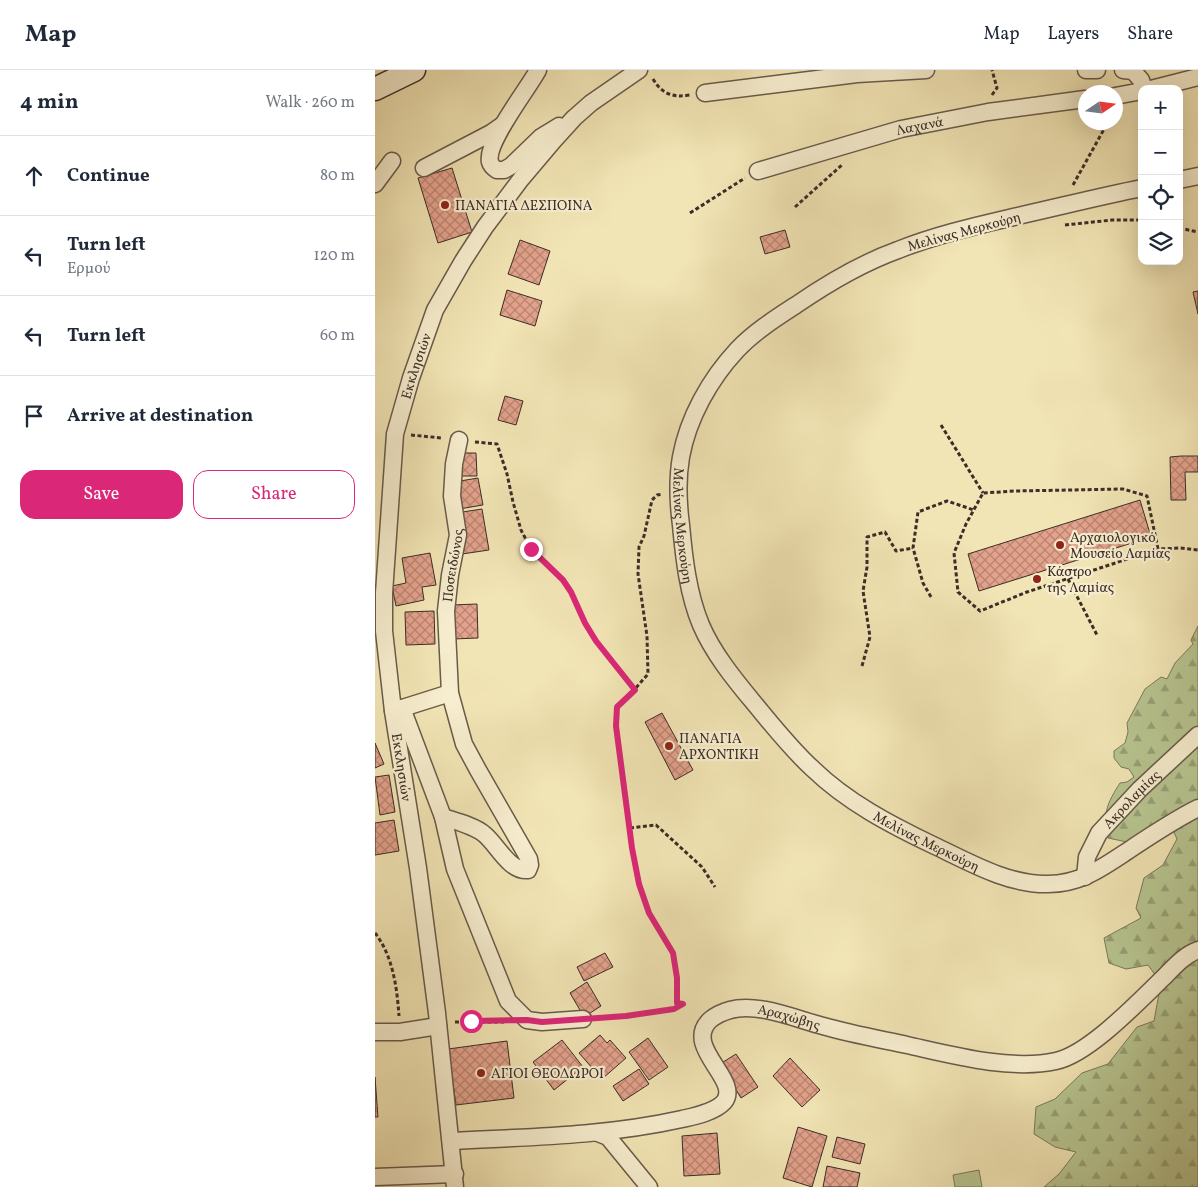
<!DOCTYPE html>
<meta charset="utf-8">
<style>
:root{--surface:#fff;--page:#f6f6f7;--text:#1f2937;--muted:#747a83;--line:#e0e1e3;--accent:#db2777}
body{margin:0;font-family:Vollkorn,serif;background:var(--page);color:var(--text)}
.controls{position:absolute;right:15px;top:15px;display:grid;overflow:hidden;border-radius:10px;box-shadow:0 5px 20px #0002}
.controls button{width:45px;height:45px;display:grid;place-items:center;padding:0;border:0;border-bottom:1px solid var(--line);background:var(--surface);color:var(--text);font:25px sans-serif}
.compass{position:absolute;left:703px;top:15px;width:45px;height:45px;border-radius:50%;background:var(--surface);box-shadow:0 5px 20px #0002;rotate:77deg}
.stop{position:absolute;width:15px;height:15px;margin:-11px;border:4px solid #db2777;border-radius:50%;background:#fff}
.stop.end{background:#db2777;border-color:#fff;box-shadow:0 1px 5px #0008}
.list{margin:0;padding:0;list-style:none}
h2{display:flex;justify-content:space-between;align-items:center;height:65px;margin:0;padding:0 20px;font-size:21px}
h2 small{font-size:16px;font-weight:400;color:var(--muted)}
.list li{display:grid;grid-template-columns:32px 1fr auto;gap:15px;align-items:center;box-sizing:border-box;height:80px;padding:0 20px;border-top:1px solid var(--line)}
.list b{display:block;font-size:19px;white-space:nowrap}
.list p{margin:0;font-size:16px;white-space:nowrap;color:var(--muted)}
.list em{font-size:16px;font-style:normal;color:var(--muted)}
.actions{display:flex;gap:10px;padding:15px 20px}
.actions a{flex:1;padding:11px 0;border:1px solid var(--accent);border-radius:15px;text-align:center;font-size:18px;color:var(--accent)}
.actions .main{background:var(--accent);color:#fff}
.icon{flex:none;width:28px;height:28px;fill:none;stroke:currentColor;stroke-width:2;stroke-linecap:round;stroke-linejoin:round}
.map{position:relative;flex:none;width:823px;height:1117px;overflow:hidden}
header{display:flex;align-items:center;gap:30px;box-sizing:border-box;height:70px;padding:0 25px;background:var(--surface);border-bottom:1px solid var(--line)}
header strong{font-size:24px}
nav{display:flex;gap:28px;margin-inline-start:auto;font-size:18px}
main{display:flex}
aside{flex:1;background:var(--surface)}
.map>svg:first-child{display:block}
.forest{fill:url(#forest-firs);stroke:#79795c}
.green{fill:#b7c590;stroke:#79795c}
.building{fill:url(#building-cross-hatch);stroke:#3b2d28}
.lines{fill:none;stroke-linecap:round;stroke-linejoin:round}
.minor-casing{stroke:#695b4b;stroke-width:19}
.secondary-casing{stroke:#3b2d28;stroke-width:25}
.path{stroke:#3b2d28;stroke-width:3;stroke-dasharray:4 2.5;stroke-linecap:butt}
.minor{stroke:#f7eecf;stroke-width:16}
.secondary{stroke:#f7eecf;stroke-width:22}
.route{stroke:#db2777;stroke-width:6}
.poi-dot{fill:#8f2418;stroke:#f7eecf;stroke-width:2}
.labels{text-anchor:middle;stroke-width:4.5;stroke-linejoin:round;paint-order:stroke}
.street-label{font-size:14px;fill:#3b2d28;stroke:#f7eecf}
.poi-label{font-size:14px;fill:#3b2d28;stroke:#f7eecf;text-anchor:start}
</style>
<header>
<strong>Map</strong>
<nav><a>Map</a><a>Layers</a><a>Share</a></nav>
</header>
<main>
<aside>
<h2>4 min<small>Walk · 260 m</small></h2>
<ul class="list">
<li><svg class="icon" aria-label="ahead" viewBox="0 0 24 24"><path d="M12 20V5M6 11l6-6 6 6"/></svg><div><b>Continue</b></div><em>80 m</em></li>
<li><svg class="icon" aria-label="left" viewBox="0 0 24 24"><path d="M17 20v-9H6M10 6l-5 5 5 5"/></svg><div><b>Turn left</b><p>Ερμού</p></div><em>120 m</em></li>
<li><svg class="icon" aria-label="left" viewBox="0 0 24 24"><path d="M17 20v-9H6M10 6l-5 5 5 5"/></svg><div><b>Turn left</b></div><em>60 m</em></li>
<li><svg class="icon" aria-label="arrive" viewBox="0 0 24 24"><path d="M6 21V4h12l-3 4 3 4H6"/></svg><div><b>Arrive at destination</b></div></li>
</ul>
<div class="actions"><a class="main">Save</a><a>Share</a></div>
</aside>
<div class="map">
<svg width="823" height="1117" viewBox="0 0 823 1117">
<defs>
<pattern id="forest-firs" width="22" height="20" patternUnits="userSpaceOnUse" patternTransform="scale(1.25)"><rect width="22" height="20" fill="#b7c590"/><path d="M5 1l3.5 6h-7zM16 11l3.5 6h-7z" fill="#96a076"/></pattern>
<pattern id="building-cross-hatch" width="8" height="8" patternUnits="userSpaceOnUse" patternTransform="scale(1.25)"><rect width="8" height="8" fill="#e3a28b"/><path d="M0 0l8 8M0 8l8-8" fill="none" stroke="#b98472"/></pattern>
</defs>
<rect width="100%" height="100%" fill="#f2e5b5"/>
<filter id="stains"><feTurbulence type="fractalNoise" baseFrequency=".004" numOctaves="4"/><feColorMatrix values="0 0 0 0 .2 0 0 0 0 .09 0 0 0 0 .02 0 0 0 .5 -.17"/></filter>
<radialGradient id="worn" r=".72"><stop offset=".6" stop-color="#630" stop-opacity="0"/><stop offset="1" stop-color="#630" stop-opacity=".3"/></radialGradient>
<!-- forest -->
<path class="forest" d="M823,556v561h-154l15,-13 17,-22 -21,-5 -21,-13 2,-27 19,-8 27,-26 26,-9 29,-37 17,-6 7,-38 -13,-18 -22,4 -17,-6 -5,-25 37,-20 -5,-10 8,-30 19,-13 14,-26 -8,-18 -42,21 -19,-4c-6,-23 -1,-35 12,-55l7,-1 7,-5 -5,-8 -8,-2 -7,-9v-7l11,-8 3,-11 -1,-9 18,-34 16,-12 6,2 8,-16 18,-19 -2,-4z"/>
<!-- green -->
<polygon class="green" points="604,1100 607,1117 580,1117 578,1105"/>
<!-- building -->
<g class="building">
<polygon points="77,98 97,162 63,173 43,108"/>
<polygon points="410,160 415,177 390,184 385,167"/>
<polygon points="145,170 175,181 164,215 133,204"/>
<polygon points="132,220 167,231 160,256 125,245"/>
<polygon points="823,221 823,244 818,222"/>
<polygon points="130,326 148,331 141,355 123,350"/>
<polygon points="85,383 101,383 102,406 86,406"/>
<polygon points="806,386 823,386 823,402 810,402 811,430 796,430 795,387"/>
<polygon points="103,408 108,435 84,439 79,412"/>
<polygon points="765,430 776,467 604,521 593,484"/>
<polygon points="107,439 114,480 87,484 81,443"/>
<polygon points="55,483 61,515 47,517 49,530 21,536 17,516 31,513 27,488"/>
<polygon points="102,534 103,568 78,569 77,535"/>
<polygon points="59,541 60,574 31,575 30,542"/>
<polygon points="287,643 318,700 300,710 270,652"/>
<polygon points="0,673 9,694 0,698"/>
<polygon points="14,705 20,742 5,745 0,707"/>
<polygon points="19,750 24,781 0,785 0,753"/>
<polygon points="230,883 238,897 209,911 202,897"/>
<polygon points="212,912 226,936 209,947 195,923"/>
<polygon points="225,965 232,973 235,970 251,988 227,1009 204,983"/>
<polygon points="273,968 293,997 274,1010 254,982"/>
<polygon points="187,970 208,997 179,1020 158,992"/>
<polygon points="132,971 139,1028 81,1035 73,979"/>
<polygon points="361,984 383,1017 366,1028 345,994"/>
<polygon points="415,988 445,1020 427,1037 398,1006"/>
<polygon points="264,999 274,1014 248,1031 238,1016"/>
<polygon points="0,1007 3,1047 0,1047"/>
<polygon points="423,1057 452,1066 437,1117 408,1108"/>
<polygon points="342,1063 345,1104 309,1106 307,1066"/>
<polygon points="462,1067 490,1074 485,1094 457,1087"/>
<polygon points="452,1096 485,1103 482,1117 448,1117"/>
</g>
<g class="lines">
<defs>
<g id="minor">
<path d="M163,0c-10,19 -53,73 -48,92 1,4 4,6 7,8h7l7,-4 30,-29 18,-11"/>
<polyline points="711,0 722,0"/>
<polyline points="748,0 758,1 766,10 769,19"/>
<polyline points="776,19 823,7"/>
<polyline points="330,23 482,4 551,0"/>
<polyline points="740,26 767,21"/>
<polyline points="49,98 116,63 126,56"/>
<path id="s1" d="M383,101l143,-42 87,-17 97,-13"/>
<polyline points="804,110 823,106"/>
<polyline points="0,114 17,91"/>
<path id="s2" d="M767,118c-40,8 -80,18 -120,27 -42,10 -84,19 -124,35 -36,13 -70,33 -102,55 -20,13 -42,27 -59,45 -27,29 -49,68 -56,107 -4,23 -3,45 0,68 3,33 7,69 20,100 12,28 33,54 53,78 19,23 37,46 59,66 34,33 78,56 120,76 36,17 75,40 115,39 30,0 51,-14 75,-30 24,-16 49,-33 75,-46"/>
<polyline points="27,638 68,747 80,799 133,931 152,950 167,952 208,949"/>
<polyline points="18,641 75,623"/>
<path id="s3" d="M68,747c12,4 32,9 41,17 13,10 25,38 44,36l2,-5 -1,-6 -51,-89 -14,-26 -14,-51 -4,-82 4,-36 8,-40 -6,-39 2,-32 5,-24"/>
<path id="s4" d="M710,807l2,-20 12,-24 41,-44 58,-54"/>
<polyline points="0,962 25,962 63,956"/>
<polyline points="223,1063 233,1067 274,1117"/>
<path id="s5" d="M76,1071c78,-4 155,-5 231,-22 13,-3 33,-7 42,-17 18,-22 -42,-55 -14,-82 6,-5 13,-8 20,-10 27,-8 66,9 93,16 28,8 56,13 84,19 45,10 104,26 149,16 33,-7 82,-59 107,-83 10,-10 21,-23 35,-28"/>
<polyline points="0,1107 80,1104"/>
<path id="s6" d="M80,1117l-18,-174 -19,-145 -25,-157 -9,-80v-38l11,-159 16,-56 24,-68 28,-49 22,-34 36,-48 33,-39 20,-22 17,-15 48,-33"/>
</g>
<polyline id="secondary" points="0,19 39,0"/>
</defs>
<!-- minor casing -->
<use href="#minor" class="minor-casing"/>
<!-- secondary casing -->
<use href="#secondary" class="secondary-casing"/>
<!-- path -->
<g class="path">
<path d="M278,9c9,15 20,19 37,16"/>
<polyline points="617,25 622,18 617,0"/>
<polyline points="698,115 733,52"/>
<polyline points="420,137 468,94"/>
<polyline points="315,143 370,108"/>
<polyline points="690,155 737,150 767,150"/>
<polyline points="804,158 823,162"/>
<polyline points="566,355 608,423"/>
<polyline points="36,365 67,368"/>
<polyline points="100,372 122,374 132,404 138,432 146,460 156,479 188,510 196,522 211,553 221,571 259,620 273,604 272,566 263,504 264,477 269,466 277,430 282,425 288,424"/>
<polyline points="783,479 772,426 748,419 640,421 608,423 591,454 579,483 583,522 605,541 652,522 783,479 805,478 823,480"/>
<polyline points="693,509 722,565"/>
<polyline points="556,527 548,513 538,478 543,442 572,431 599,440"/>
<polyline points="487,596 495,567 488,521 492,497 492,467 510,462 521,481 538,478"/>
<polyline points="259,620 242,637 241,656 257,778 265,814 274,843 298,883 302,908 301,933 308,934"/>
<polyline points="255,758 281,755 327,797 340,817"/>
<path d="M0,863c18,23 22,55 24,83"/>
<polyline points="225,948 251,946 299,939 307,935"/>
<polyline points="80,952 129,952"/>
</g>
<!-- minor -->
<use href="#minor" class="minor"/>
<!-- secondary -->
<use href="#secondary" class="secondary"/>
</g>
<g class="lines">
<!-- route -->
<polyline class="route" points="96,951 152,950 167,952 251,946 299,939 308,934 302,933 302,908 298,883 274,843 264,814 257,778 241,656 242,637 260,620 221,571 210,553 196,522 188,510 156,479"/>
</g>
<!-- markers -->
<g class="poi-dot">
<circle cx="70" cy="135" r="5"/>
<circle cx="685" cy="475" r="5"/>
<circle cx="662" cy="509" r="5"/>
<circle cx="294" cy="676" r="5"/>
<circle cx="106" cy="1003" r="5"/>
</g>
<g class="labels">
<!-- street labels -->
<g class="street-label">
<text dy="5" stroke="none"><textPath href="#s1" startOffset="168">Λαχανά</textPath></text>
<text transform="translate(589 161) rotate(-15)" y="5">Μελίνας Μερκούρη</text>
<text dy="5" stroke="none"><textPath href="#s6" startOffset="829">Εκκλησιών</textPath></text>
<text dy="5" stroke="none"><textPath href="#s2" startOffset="634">Μελίνας Μερκούρη</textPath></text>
<text dy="5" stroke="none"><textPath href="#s3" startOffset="428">Ποσειδώνος</textPath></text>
<text transform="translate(27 697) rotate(81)" y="5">Εκκλησιών</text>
<text dy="5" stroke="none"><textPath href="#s4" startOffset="94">Ακρολαμίας</textPath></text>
<text dy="5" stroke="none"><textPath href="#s2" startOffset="1054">Μελίνας Μερκούρη</textPath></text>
<text dy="5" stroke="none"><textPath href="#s5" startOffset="452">Αραχώβης</textPath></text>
</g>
<!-- poi labels -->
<g class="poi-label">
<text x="80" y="140">ΠΑΝΑΓΙΑ ΔΕΣΠΟΙΝΑ</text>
<text x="695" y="472">Αρχαιολογικό<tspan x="695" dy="16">Μουσείο Λαμίας</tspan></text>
<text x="672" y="506">Κάστρο<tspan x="672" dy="16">της Λαμίας</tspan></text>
<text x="304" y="673">ΠΑΝΑΓΙΑ<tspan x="304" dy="16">ΑΡΧΟΝΤΙΚΗ</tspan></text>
<text x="116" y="1008">ΑΓΙΟΙ ΘΕΟΔΩΡΟΙ</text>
</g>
</g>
<rect width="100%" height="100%" filter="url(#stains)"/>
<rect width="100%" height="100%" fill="url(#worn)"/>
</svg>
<div class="controls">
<button>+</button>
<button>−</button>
<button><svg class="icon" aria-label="locate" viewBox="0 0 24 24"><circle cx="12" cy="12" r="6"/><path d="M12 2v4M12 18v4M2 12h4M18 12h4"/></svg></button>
<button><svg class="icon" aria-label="layers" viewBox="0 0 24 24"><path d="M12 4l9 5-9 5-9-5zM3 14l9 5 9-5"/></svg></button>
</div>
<svg class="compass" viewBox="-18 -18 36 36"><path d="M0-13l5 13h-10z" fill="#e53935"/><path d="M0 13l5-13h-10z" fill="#747a83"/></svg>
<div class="stop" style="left:96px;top:951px"></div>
<div class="stop end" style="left:156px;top:479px"></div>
</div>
</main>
